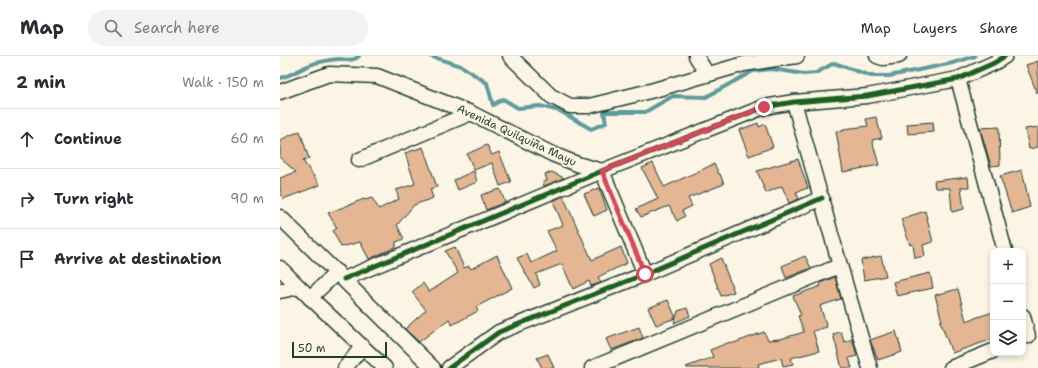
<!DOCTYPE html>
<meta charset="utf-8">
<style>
:root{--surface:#fff;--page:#f2f2f3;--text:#2b2b33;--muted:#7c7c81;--line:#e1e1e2}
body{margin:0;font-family:"Shantell Sans",sans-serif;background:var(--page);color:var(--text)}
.controls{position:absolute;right:12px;bottom:12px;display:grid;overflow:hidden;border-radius:8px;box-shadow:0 2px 6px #0003}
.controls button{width:36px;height:36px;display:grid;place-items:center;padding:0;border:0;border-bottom:1px solid var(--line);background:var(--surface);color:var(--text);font:20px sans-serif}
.scale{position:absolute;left:12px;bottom:10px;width:95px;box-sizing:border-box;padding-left:4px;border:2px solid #1f3d34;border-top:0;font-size:11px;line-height:14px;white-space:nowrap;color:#1f3d34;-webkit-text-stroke:3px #fcf5e5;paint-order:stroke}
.stop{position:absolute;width:12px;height:12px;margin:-9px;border:3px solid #d1495b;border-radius:50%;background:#fff}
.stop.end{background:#d1495b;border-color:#fff;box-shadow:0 1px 4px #0008}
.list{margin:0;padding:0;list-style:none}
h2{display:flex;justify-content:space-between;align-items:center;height:52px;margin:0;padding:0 16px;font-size:17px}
h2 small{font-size:13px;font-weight:400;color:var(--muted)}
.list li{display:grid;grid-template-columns:26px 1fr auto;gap:12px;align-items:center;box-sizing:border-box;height:60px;padding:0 16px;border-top:1px solid var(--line)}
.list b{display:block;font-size:15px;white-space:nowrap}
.list em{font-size:13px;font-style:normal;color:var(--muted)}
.icon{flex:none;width:22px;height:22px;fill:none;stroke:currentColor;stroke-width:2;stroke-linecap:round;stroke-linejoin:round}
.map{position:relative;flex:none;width:758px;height:312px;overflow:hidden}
header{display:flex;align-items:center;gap:24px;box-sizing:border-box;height:56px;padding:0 20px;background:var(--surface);border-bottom:1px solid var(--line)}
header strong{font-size:19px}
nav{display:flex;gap:22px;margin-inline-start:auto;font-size:14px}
.search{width:280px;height:36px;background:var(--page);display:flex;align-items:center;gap:10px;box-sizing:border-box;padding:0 14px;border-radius:22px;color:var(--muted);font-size:15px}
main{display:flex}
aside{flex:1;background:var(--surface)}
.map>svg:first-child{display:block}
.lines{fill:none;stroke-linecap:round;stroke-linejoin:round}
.stream{stroke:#5f9b9c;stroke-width:4}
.building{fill:#e4b694;stroke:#1f3d34}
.minor-casing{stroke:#1f3d34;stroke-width:17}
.minor{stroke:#fcf5e5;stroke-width:14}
.cycleway-casing{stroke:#fcf5e5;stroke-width:8}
.cycleway{stroke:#1b5e20;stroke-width:5}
.route{stroke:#d1495b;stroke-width:5}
.labels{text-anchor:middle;stroke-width:4;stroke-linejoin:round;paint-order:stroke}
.street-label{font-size:11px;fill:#1f3d34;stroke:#fcf5e5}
</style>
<header>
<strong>Map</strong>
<div class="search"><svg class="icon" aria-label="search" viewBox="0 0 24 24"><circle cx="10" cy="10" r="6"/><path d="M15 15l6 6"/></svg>Search here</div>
<nav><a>Map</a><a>Layers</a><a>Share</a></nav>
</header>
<main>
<aside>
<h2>2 min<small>Walk · 150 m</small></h2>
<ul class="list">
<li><svg class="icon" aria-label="ahead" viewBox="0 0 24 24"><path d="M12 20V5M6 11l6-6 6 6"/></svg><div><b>Continue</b></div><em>60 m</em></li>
<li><svg class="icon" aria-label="right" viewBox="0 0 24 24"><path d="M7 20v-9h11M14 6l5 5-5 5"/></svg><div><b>Turn right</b></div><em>90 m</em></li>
<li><svg class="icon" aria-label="arrive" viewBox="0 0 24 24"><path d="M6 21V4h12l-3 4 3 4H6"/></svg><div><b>Arrive at destination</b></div></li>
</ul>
</aside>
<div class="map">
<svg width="758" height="312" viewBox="0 0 758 312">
<rect width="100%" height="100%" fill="#fcf5e5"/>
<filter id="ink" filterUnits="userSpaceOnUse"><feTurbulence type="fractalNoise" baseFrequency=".025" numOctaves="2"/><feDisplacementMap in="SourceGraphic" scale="8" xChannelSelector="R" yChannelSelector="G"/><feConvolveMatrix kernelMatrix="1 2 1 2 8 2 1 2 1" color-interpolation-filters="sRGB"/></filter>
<g filter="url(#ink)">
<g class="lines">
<!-- stream -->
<g class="stream">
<polyline points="150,0 181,10 207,27 213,49 223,43 238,52 260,50 280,55 311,73 326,67 324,56 365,56 393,40 426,41 473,15 492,13 524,18 536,17 554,7 591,20 609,20 673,7 695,0"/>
<path d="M0,22c14,-3 26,-14 40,-16 6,-1 13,-3 19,-3 7,0 14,3 20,-3"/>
</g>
</g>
<!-- building -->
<g class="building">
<polygon points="758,5 758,37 757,37 746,9"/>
<polygon points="596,61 602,82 592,84 599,109 563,116 556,75 564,75 563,73 588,70 586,63"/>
<polygon points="653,66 654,76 628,78 627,68"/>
<polygon points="478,67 479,71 485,68 493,91 469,100 459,74"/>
<polygon points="719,71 720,109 711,110 700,72"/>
<polygon points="758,71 758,91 749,93 745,73"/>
<polygon points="20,75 29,103 23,105 40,129 3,143 0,134 0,122 16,116 0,102 0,84"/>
<polygon points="207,89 212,99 219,96 231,126 220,130 212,107 194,114 187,98"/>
<polygon points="143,91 157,131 150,133 153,142 134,149 117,169 124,183 116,186 116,191 89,203 80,186 61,191 53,175 57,172 48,157 84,143 85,144 92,142 99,153 119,143 116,134 135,128 125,97"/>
<polygon points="518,103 528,132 516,136 519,143 509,147 502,130 486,137 477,115"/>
<polygon points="373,107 384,131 434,108 439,118 440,118 444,128 408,142 412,150 402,155 405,160 397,165 389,150 361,161 356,153 378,143 362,112"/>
<polygon points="742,114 750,151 732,157 720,120"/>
<polygon points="194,115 197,126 178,134 174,124"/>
<polygon points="272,116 284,122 264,130 263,126 267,125 265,118"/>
<polygon points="688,121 689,131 681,131 684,153 672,156 670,132 655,132 654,125"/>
<polygon points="319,132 327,154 314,160 304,138"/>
<polygon points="220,133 225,146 206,154 201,139"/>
<polygon points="283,140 312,204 341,191 347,207 318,221 321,227 311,230 309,225 293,233 282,208 256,218 260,229 254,232 237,202 247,198 251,207 277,195 267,175 283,169 273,145"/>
<polygon points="645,155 653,186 643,189 645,200 635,202 633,188 630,189 621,163"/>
<polygon points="175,191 184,212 189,210 191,213 217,199 232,232 196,251 198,255 172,269 169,263 139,286 125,273 146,254 132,236 143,227 149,236 178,217 165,195"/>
<polygon points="525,200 531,212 506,222 502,210"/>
<polygon points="601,200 606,220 584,224 581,204"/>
<polygon points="441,202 454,236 441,240 429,208"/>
<polygon points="650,217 653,232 617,240 613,226"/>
<polygon points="555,221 561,243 540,250 547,271 533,275 539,295 511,302 513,308 503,310 501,302 478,308 479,312 407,312 406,311 433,301 430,294 450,286 451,288 484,276 488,284 500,283 524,276 518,260 521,259 513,240 541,230 540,227"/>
<polygon points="678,233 686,265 713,256 713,283 672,297 660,265 662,265 655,239"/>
<polygon points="388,244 396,262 376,269 368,252"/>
<polygon points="407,252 410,260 394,267 398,255"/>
<polygon points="359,271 363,282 331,294 326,283"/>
<polygon points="616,275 622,296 598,304 590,284"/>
<polygon points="561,276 564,286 572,283 574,289 577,300 569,302 572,312 562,312 553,278"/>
<polygon points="268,298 274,312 262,312 257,302"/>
</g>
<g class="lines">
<defs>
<g id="minor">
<polyline points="230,0 271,40 290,50 309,50 374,34 464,8 517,0"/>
<polyline points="416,0 427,18"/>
<polyline points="597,0 603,2 619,0"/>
<polyline points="678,23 725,195"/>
<polyline points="0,36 49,18 97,20 191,57 272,98 297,108 322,115"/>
<path d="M514,46c25,88 49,177 76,266"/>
<polyline points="79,104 191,57"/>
<polyline points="322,115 365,218"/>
<polyline points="0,161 153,312"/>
<polyline points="0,212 19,231 105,312"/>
<polyline points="64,223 322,115 484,51 514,46 587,40 678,23 714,7 725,0"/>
<polyline points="0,235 19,231"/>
<polyline points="30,242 57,216"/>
<polyline points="743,260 748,280"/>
<polyline points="65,312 82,291"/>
<polyline points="169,312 219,276 365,218 542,142"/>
<polyline points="312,312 559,210"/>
<polyline points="671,312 713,295"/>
</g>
</defs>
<!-- minor casing -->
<use href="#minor" class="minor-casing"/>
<!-- minor -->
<use href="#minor" class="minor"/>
<defs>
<g id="cycleway">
<polyline points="64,223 322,115 484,51 514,46 587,40 678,23 714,7 725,0"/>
<polyline points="169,312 219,276 365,218 542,142"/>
</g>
</defs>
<!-- cycleway casing -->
<use href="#cycleway" class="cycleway-casing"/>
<!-- cycleway -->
<use href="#cycleway" class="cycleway"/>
</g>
</g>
<g class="lines" filter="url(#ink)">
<!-- route -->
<polyline class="route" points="365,218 322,115 484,51"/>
</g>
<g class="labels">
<!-- street labels -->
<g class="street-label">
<text transform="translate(237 79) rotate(25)" y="4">Avenida Quilquiña Mayu</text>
</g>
</g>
</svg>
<div class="controls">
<button>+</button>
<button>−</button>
<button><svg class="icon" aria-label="layers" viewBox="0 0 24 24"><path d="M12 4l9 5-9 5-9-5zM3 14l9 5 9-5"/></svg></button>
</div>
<div class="scale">50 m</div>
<div class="stop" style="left:365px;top:218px"></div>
<div class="stop end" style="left:484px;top:51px"></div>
</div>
</main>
